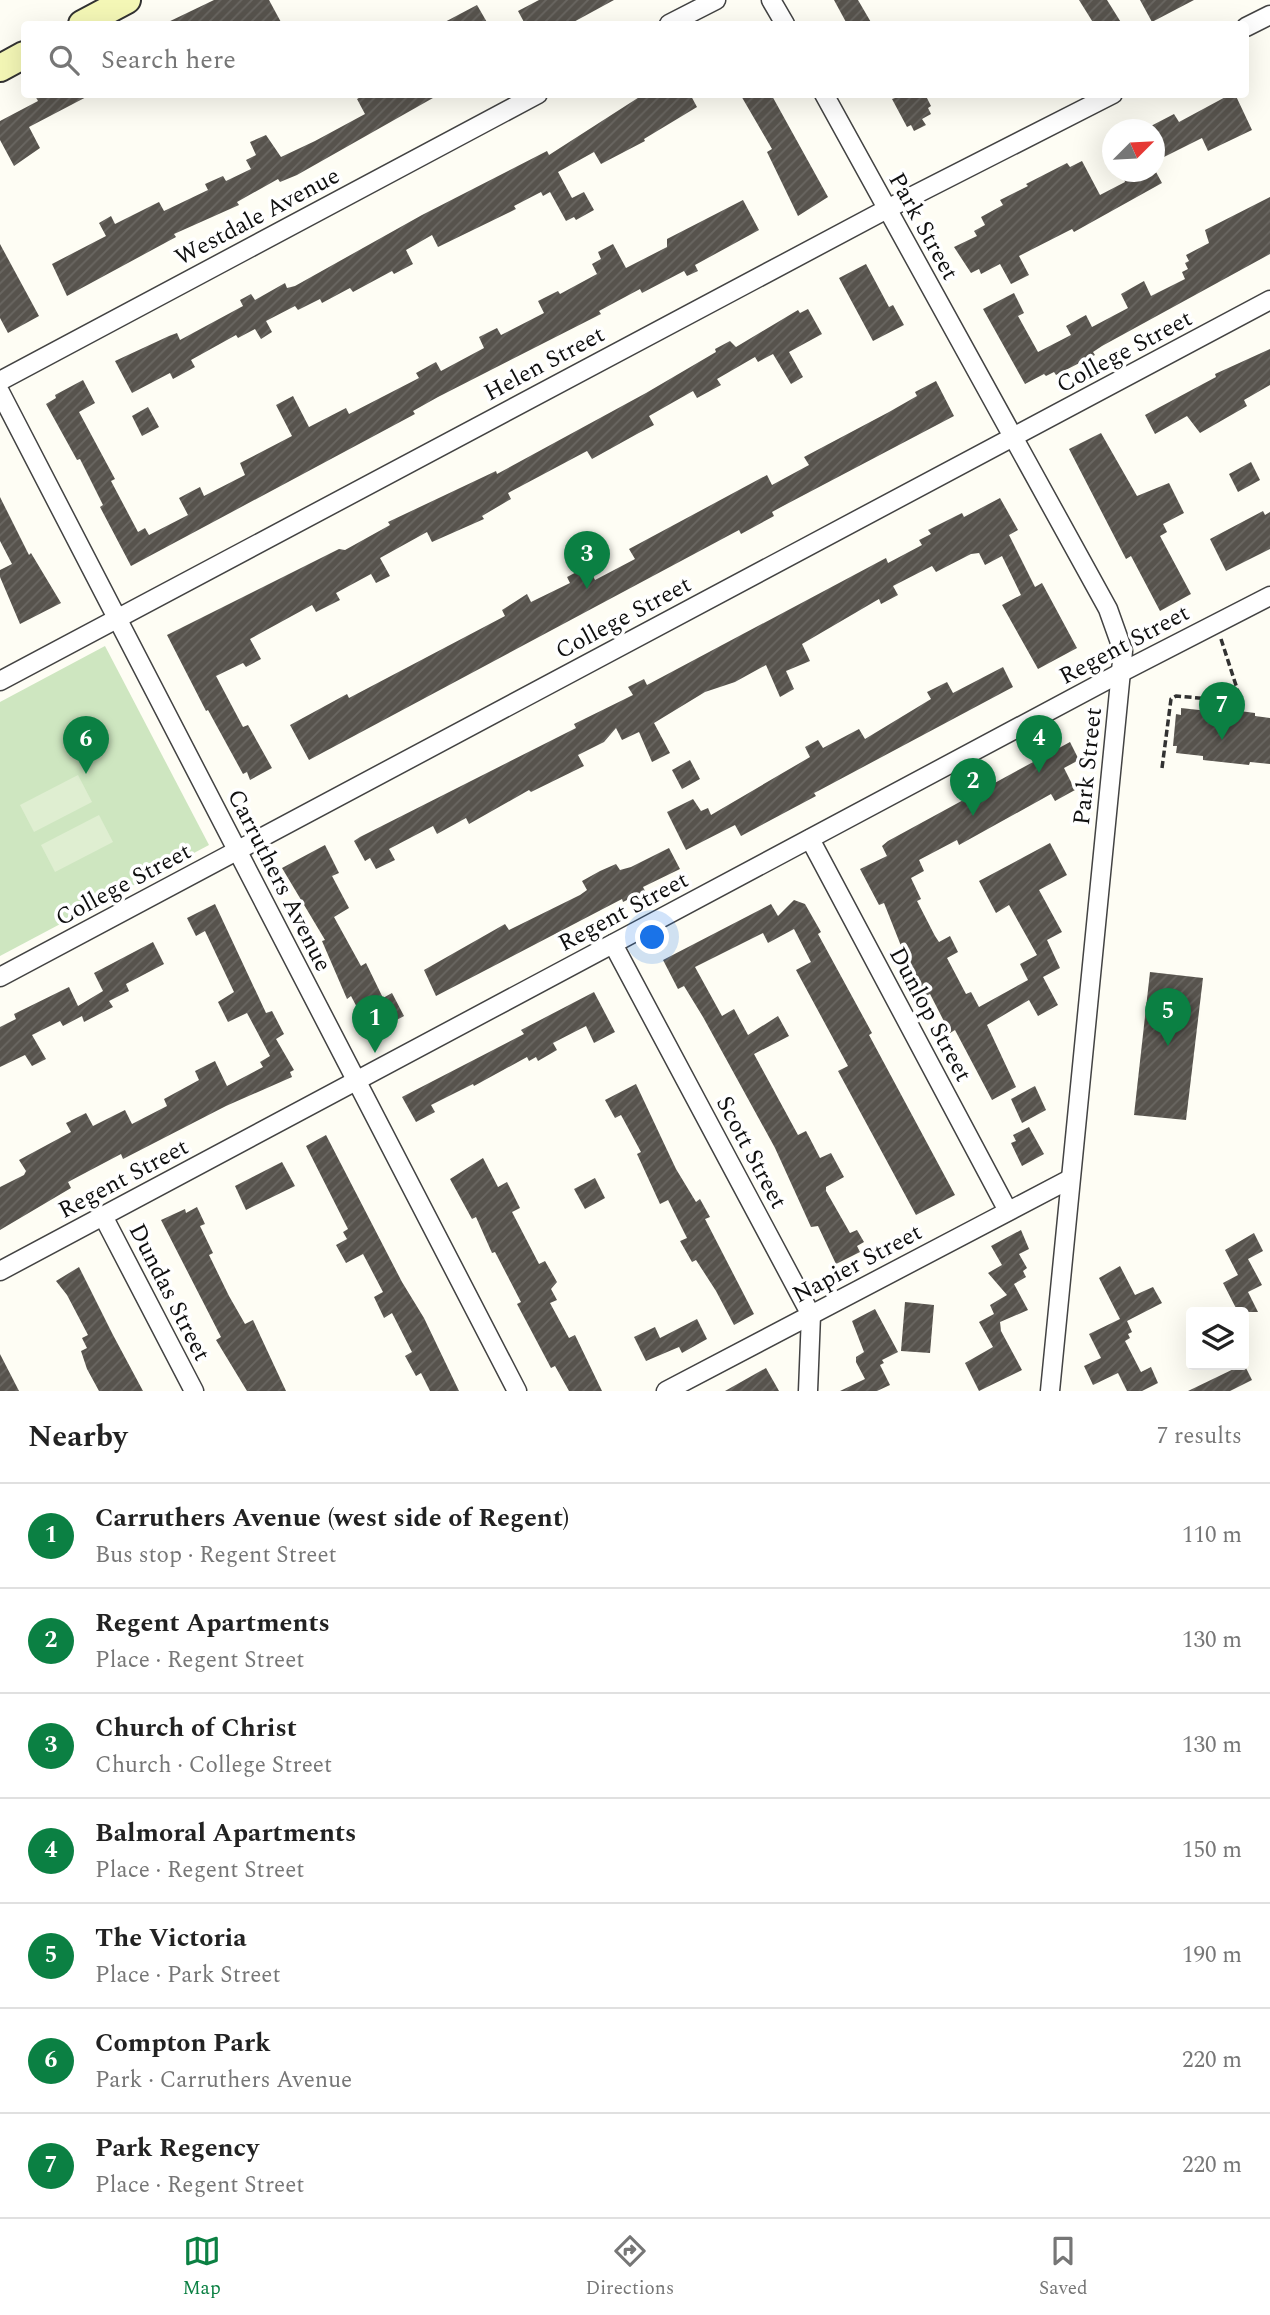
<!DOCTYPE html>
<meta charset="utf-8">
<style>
:root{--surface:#fff;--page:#f2f2f2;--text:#222;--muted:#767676;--line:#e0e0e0;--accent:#0b8043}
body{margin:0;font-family:Spectral,serif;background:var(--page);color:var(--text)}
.controls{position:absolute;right:21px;bottom:21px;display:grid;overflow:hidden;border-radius:7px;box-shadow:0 7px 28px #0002}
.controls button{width:63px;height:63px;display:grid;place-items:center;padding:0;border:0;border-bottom:2px solid var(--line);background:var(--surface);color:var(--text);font:35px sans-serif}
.compass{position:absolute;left:1102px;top:119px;width:63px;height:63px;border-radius:50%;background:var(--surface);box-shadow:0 7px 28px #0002;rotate:66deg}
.you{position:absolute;left:653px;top:938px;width:24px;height:24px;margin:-18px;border:5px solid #fff;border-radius:50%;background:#1a73e8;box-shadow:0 0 0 10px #1a73e833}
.badge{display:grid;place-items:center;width:46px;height:46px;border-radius:50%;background:var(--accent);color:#fff;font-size:23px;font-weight:700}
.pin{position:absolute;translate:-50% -58px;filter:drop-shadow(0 2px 4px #0008)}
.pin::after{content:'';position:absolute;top:37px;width:24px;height:21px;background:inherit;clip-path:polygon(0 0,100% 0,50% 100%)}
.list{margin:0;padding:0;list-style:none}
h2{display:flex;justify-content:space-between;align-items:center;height:91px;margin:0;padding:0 28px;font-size:30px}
h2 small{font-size:23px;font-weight:400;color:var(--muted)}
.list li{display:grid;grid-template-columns:46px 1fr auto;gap:21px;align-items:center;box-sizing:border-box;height:105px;padding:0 28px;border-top:2px solid var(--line)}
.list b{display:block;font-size:26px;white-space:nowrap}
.list p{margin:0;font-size:23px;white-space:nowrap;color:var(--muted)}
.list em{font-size:23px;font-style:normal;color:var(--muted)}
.icon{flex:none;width:38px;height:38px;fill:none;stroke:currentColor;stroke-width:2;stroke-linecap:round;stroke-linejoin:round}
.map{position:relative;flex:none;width:1270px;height:1391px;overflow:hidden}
.search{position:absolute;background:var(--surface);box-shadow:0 7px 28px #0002;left:21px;right:21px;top:21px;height:77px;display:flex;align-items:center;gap:18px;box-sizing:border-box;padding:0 24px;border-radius:7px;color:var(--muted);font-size:26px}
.sheet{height:826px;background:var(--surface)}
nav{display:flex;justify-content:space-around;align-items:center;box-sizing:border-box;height:98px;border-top:2px solid var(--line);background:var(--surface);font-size:19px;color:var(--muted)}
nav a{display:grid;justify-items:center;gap:4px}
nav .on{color:var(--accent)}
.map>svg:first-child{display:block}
.park{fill:#cee6c0}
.pitch{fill:#dfeed1}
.building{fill:url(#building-hatch)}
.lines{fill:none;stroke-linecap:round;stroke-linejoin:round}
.street-casing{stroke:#434343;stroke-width:21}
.secondary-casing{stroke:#323232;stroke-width:30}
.path{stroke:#323232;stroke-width:3.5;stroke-dasharray:7 3.5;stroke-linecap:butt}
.street{stroke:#fff;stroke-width:18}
.secondary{stroke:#f4f7b6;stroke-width:26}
.labels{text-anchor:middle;stroke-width:7;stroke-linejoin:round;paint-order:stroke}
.street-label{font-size:24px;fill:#101010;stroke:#fff}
</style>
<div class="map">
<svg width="1270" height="1391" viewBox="0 0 1270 1391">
<defs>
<pattern id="building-hatch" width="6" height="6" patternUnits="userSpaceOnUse" patternTransform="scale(1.75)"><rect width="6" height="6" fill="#57534d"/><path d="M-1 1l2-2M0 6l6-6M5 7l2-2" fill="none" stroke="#6a6762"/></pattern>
</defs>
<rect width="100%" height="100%" fill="#fefdf4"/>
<!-- park -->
<polygon class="park" points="105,646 209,845 0,956 0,702"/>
<!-- pitch -->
<g class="pitch">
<polygon points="78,775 92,802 34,832 20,805"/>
<polygon points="99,815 113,842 55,872 41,845"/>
</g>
<!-- building -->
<g class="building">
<polygon points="214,0 269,0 282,24 164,24"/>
<polygon points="539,0 614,0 570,24 525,24 518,11"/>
<polygon points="834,0 858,0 872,24 847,24"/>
<polygon points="1079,0 1107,0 1122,24 1094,24"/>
<polygon points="1140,0 1194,0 1152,22"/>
<polygon points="477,5 488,24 441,24"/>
<polygon points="34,94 92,94 29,127 40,148 14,166 0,140 0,121 38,101"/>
<polygon points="366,94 440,94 297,175 280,182 278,179 237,202 239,205 174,234 176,237 67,296 52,264 106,236 99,223 111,216 115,224 159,202 164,211 208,190 205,184 223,176 226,181 251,169 246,160 256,155 250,142 266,135 281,157 315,141 365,114 357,99"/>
<polygon points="644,94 690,94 697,107 644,139 645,141 601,164 594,152 558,172 572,198 584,192 594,210 576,220 574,217 566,221 550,192 543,196 541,192 514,206 516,209 438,247 432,235 406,250 413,264 394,274 392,271 353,292 350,288 322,303 320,299 298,310 295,306 266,321 272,332 261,339 255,329 238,338 236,335 191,360 195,367 173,379 170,373 132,393 115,361 169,336 177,333 180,340 243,306 240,300 251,294 255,300 285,283 287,288 295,286 422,215 547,151 549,155"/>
<polygon points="740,94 771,94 828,197 798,216 767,152 772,149"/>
<polygon points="894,94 925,94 931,106 928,108 931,114 922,119 926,125 914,131 911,125 907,127 892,99 895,98"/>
<polygon points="1231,94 1235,94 1252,130 1208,151 1202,138 1154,162 1154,130 1149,127 1174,114 1179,122"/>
<polygon points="1082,161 1100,195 1125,182 1122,172 1156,172 1162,183 1074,232 1072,229 1019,256 1029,275 1011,284 1000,264 981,274 979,269 971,273 954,247 977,236 974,231 985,225 981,217 1003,205 1000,200 1028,186 1026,184 1067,163 1070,167"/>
<polygon points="1270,197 1270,254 1102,346 1093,352 1095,355 1056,375 1054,372 1046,376 1044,374 1025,384 983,309 1014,293 1024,313 1018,316 1038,352 1071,335 1066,326 1086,315 1092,327 1128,308 1121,294 1144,281 1151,296 1185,279 1182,272 1188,269 1185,263 1189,261 1186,255 1209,243 1205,230"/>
<polygon points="743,200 759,230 695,265 698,271 687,276 684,271 642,293 640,289 599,311 601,314 438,397 413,411 415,414 131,566 100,507 103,505 80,459 77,460 46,404 56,398 55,395 83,380 95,403 79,412 115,479 111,481 138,532 145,528 149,535 188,515 179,498 200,487 204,496 245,475 240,463 292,436 276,405 293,396 309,427 346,408 349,414 419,378 416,373 436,362 441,371 484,348 479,337 497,328 501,335 544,313 538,301 558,291 560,294 597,274 592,264 601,259 598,252 613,244 626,268 667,247 667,239"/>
<polygon points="0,244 39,316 8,333 0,318"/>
<polygon points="866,264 889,307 893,305 904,325 873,341 839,278"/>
<polygon points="808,309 822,334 789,352 803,377 791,384 773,354 758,362 755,357 717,379 721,385 697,398 693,391 649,416 654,425 637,434 592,459 587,451 508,493 511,499 482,516 484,519 432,542 427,532 380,558 390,576 376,583 371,574 336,593 340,600 316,612 312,605 250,639 261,659 246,667 243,663 216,676 243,727 248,725 272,768 250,780 247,772 243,774 208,710 206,711 167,635 339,549 345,550 390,525 388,522 496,471 497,474 646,393 716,352 715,349 730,341 736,347 798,310 800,313"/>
<polygon points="1270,349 1270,385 1244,400 1247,406 1200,433 1187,416 1155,434 1145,415 1216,377 1215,374"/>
<polygon points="936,381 954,416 783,506 772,512 774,516 741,534 739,530 309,760 290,725 347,694 349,698 505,616 502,610 527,594 531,602 570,583 567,577 588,566 595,580 635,559 629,549 767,475 772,485 809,465 804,457 889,412 917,396 915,392"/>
<polygon points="148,407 159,427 142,436 132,416"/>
<polygon points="1101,433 1137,496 1169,483 1184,513 1163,524 1167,532 1160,536 1191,594 1160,611 1131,556 1126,559 1069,449"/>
<polygon points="1251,462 1260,480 1238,492 1229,474"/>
<polygon points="0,497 29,555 31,553 61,603 20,624 0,577 0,570 12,564 0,541"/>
<polygon points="1000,498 1018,530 1009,535 1035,587 1042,583 1077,648 1038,669 1002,605 1021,595 1002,556 985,565 979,553 971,554 936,572 932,566 893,586 898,595 881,604 879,599 802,644 810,661 786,671 794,689 780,697 766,665 735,682 705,692 654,723 670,753 652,762 639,732 622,740 616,728 604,742 578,755 584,766 531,792 529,790 469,824 466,818 437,834 433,826 389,849 395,860 376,869 370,858 365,861 354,841 360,837 576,728 574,724 633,695 628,687 644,679 647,685 886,558 888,563 922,545 919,540 931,534 928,530 962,513 964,517"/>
<polygon points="1263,511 1265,515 1270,512 1270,549 1226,571 1210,539"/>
<polygon points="1003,667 1013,687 820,790 814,793 816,796 741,836 735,825 686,850 667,812 693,799 701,811 708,808 711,815 810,757 805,747 818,740 823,748 859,729 865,739 931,699 927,692 947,682 953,693"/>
<polygon points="1209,707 1255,713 1255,716 1270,718 1270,764 1250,762 1249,765 1203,760 1203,756 1176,753 1177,746 1173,746 1176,714 1181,715 1181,708 1208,711"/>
<polygon points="1070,742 1079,760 1064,768 1075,790 1055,801 1051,794 959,845 957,840 919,860 924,871 911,878 921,899 917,901 935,936 939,942 950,936 958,952 947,958 966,994 971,992 979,1007 1028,980 1020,964 1037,955 1009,905 996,913 979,881 1050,843 1067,875 1039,890 1062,932 1047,940 1060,968 1043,977 1058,1005 1038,1016 1029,1000 987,1025 1016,1087 992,1100 955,1030 950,1033 930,994 926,996 907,961 884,903 879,905 860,869 887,856 882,846 888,841"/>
<polygon points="690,760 700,779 682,789 672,770"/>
<polygon points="325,845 339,873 332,876 349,908 334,917 361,966 366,963 383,998 392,993 404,1016 371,1034 351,996 347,999 322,941 325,940 282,868"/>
<polygon points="669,848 680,869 643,887 645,891 623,902 622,899 436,996 424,970 505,924 509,930 580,895 587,890 582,881 600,871 616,864 620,870 631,867"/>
<polygon points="794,900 805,904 821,932 818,934 872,1033 869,1035 955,1195 916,1215 838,1071 848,1066 796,970 811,962 794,929 768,943 763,933 695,967 722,1016 734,1009 748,1035 778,1016 789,1036 754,1054 798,1135 806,1131 820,1158 831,1153 844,1177 826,1187 826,1191 850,1233 857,1230 864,1242 857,1246 860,1252 836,1264 818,1226 811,1227 775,1148 703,1017 684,986 678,989 663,960 771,904 778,916"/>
<polygon points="215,904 266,1013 272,1011 284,1034 276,1039 294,1070 290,1072 292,1077 226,1106 123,1159 121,1154 68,1182 71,1188 0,1230 0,1187 24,1175 26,1171 19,1160 71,1132 66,1123 86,1113 93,1126 125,1110 132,1124 167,1106 164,1099 199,1080 195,1071 215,1061 227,1086 263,1067 260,1062 270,1056 247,1013 228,1022 218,1002 234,992 205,931 196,936 187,918"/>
<polygon points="153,942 164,964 126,984 129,991 109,1001 113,1007 84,1022 82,1016 63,1026 60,1021 32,1035 46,1059 32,1066 25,1055 0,1067 0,1027 16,1019 14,1014 69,987 78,1006 103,991 94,973"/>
<polygon points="1150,972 1203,978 1186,1120 1134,1115"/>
<polygon points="594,992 615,1032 594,1043 586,1026 553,1043 557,1050 538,1061 536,1057 529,1061 527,1057 474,1086 473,1084 431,1105 435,1112 416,1122 402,1097 524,1034 521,1030"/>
<polygon points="636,1084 676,1169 696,1202 700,1199 710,1217 705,1219 754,1314 734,1325 716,1291 696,1260 692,1262 680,1241 687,1238 668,1200 660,1204 637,1154 641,1152 621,1115 615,1118 605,1100"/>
<polygon points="1035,1086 1046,1110 1022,1123 1011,1099"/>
<polygon points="1029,1127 1044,1154 1022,1166 1011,1143 1016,1141 1013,1135"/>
<polygon points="326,1135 402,1282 424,1318 459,1391 430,1391 421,1373 416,1376 405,1356 412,1352 392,1313 384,1318 374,1297 383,1292 363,1254 346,1263 336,1245 347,1239 343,1232 348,1229 306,1146"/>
<polygon points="483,1158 498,1187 507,1182 520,1208 512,1212 539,1264 545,1261 557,1282 551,1289 557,1300 550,1303 569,1338 575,1335 602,1391 569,1391 555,1366 551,1368 517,1304 521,1302 495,1252 492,1253 476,1217 472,1219 450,1179"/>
<polygon points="282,1162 295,1186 246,1210 235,1186"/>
<polygon points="595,1178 605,1198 585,1209 574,1189"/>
<polygon points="197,1207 205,1224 200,1226 213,1253 209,1255 229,1296 245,1324 253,1320 286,1391 247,1391 216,1340 221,1337 161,1220 185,1209 186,1213"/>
<polygon points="1021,1230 1029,1249 1019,1254 1027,1268 1023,1271 1026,1277 1014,1284 1028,1310 1000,1322 1001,1331 1022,1370 979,1391 965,1363 993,1347 979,1322 994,1314 990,1305 1007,1295 988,1273 1002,1265 991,1246"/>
<polygon points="1254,1233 1263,1251 1248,1259 1262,1285 1248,1292 1258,1312 1238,1312 1223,1283 1238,1275 1225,1250"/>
<polygon points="1120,1266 1135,1295 1153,1287 1162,1303 1127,1321 1132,1332 1128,1334 1130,1338 1125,1341 1141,1372 1151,1367 1158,1383 1142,1391 1127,1391 1118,1373 1093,1385 1084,1366 1101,1358 1089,1334 1120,1319 1099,1278"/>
<polygon points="79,1267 113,1335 143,1391 99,1391 87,1369 81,1351 87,1348 82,1338 88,1335 67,1295 56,1281"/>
<polygon points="905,1302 934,1305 930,1353 901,1351"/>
<polygon points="875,1309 898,1352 882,1360 884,1363 880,1365 890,1385 877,1391 840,1391 865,1379 856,1362 856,1357 864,1352 852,1321"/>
<polygon points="697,1319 707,1339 682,1353 679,1347 646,1361 634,1337 655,1327 660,1338"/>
<polygon points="0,1354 19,1391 0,1391"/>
<polygon points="1244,1364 1252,1380 1230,1391 1188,1391"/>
<polygon points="766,1368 779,1391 725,1391"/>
</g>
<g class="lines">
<defs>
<g id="street">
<polyline points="771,0 785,24"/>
<polyline points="669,24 716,0"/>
<polyline points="1246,27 1270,15"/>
<polyline points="824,94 1108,609 1123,651 1050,1391"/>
<polyline points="0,381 538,94"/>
<polyline points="0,392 517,1391"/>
<polyline points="0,681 887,209 1113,94"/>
<polyline points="810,839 1008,1211"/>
<polyline points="613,944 811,1315 808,1391"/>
<polyline points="0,977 1270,300"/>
<polyline points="103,1216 194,1391"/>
<polyline points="0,1271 1122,672 1270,596"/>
<polyline points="666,1391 1070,1179"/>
</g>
<g id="secondary">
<polyline points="82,24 127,0"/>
<polyline points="0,68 24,55"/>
</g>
</defs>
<!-- street casing -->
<use href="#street" class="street-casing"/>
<!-- secondary casing -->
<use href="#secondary" class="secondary-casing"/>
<!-- path -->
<g class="path">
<polyline points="1221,639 1243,707"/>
<polyline points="1162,768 1171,699 1176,696 1222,700 1234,707"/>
</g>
<!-- street -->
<use href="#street" class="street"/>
<!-- secondary -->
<use href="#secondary" class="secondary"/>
</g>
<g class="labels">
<!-- street labels -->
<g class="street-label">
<text transform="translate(257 216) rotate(-28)" y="8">Westdale Avenue</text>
<text transform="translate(924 226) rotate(61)" y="8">Park Street</text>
<text transform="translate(1124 351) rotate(-28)" y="8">College Street</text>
<text transform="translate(544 363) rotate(-28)" y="8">Helen Street</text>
<text transform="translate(623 617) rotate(-28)" y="8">College Street</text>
<text transform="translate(1124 644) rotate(-28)" y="8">Regent Street</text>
<text transform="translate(1087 766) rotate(-84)" y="8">Park Street</text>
<text transform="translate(280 880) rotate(63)" y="8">Carruthers Avenue</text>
<text transform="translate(123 884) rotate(-28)" y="8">College Street</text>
<text transform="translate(623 911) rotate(-28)" y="8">Regent Street</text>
<text transform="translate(931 1014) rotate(62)" y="8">Dunlop Street</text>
<text transform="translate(752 1152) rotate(62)" y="8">Scott Street</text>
<text transform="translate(123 1178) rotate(-28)" y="8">Regent Street</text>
<text transform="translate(857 1263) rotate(-28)" y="8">Napier Street</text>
<text transform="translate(170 1292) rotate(63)" y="8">Dundas Street</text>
</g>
</g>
</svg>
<div class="controls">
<button><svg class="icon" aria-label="layers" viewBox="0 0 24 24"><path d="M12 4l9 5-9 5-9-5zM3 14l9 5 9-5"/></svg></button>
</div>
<svg class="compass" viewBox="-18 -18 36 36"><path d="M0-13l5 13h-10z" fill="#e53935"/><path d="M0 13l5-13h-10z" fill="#767676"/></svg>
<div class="you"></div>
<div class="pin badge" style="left:375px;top:1053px">1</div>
<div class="pin badge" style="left:973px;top:816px">2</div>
<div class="pin badge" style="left:587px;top:589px">3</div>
<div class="pin badge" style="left:1039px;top:773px">4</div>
<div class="pin badge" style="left:1168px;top:1046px">5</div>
<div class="pin badge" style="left:86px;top:774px">6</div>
<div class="pin badge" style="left:1222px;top:740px">7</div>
<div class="search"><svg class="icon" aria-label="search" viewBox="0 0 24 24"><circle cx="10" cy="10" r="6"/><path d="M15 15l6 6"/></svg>Search here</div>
</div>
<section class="sheet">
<h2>Nearby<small>7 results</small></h2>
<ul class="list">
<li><span class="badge">1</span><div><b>Carruthers Avenue (west side of Regent)</b><p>Bus stop · Regent Street</p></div><em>110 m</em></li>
<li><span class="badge">2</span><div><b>Regent Apartments</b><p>Place · Regent Street</p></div><em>130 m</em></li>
<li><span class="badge">3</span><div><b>Church of Christ</b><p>Church · College Street</p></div><em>130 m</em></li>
<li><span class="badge">4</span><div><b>Balmoral Apartments</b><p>Place · Regent Street</p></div><em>150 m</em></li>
<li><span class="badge">5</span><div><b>The Victoria</b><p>Place · Park Street</p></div><em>190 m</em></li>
<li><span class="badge">6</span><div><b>Compton Park</b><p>Park · Carruthers Avenue</p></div><em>220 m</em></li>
<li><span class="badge">7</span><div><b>Park Regency</b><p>Place · Regent Street</p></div><em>220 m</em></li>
</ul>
</section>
<nav>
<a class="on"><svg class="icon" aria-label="map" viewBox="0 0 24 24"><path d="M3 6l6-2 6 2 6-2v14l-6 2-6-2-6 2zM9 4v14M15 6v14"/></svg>Map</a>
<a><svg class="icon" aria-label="directions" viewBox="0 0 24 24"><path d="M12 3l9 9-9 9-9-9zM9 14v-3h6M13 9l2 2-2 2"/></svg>Directions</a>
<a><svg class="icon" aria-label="saved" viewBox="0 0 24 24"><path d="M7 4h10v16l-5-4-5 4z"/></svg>Saved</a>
</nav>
